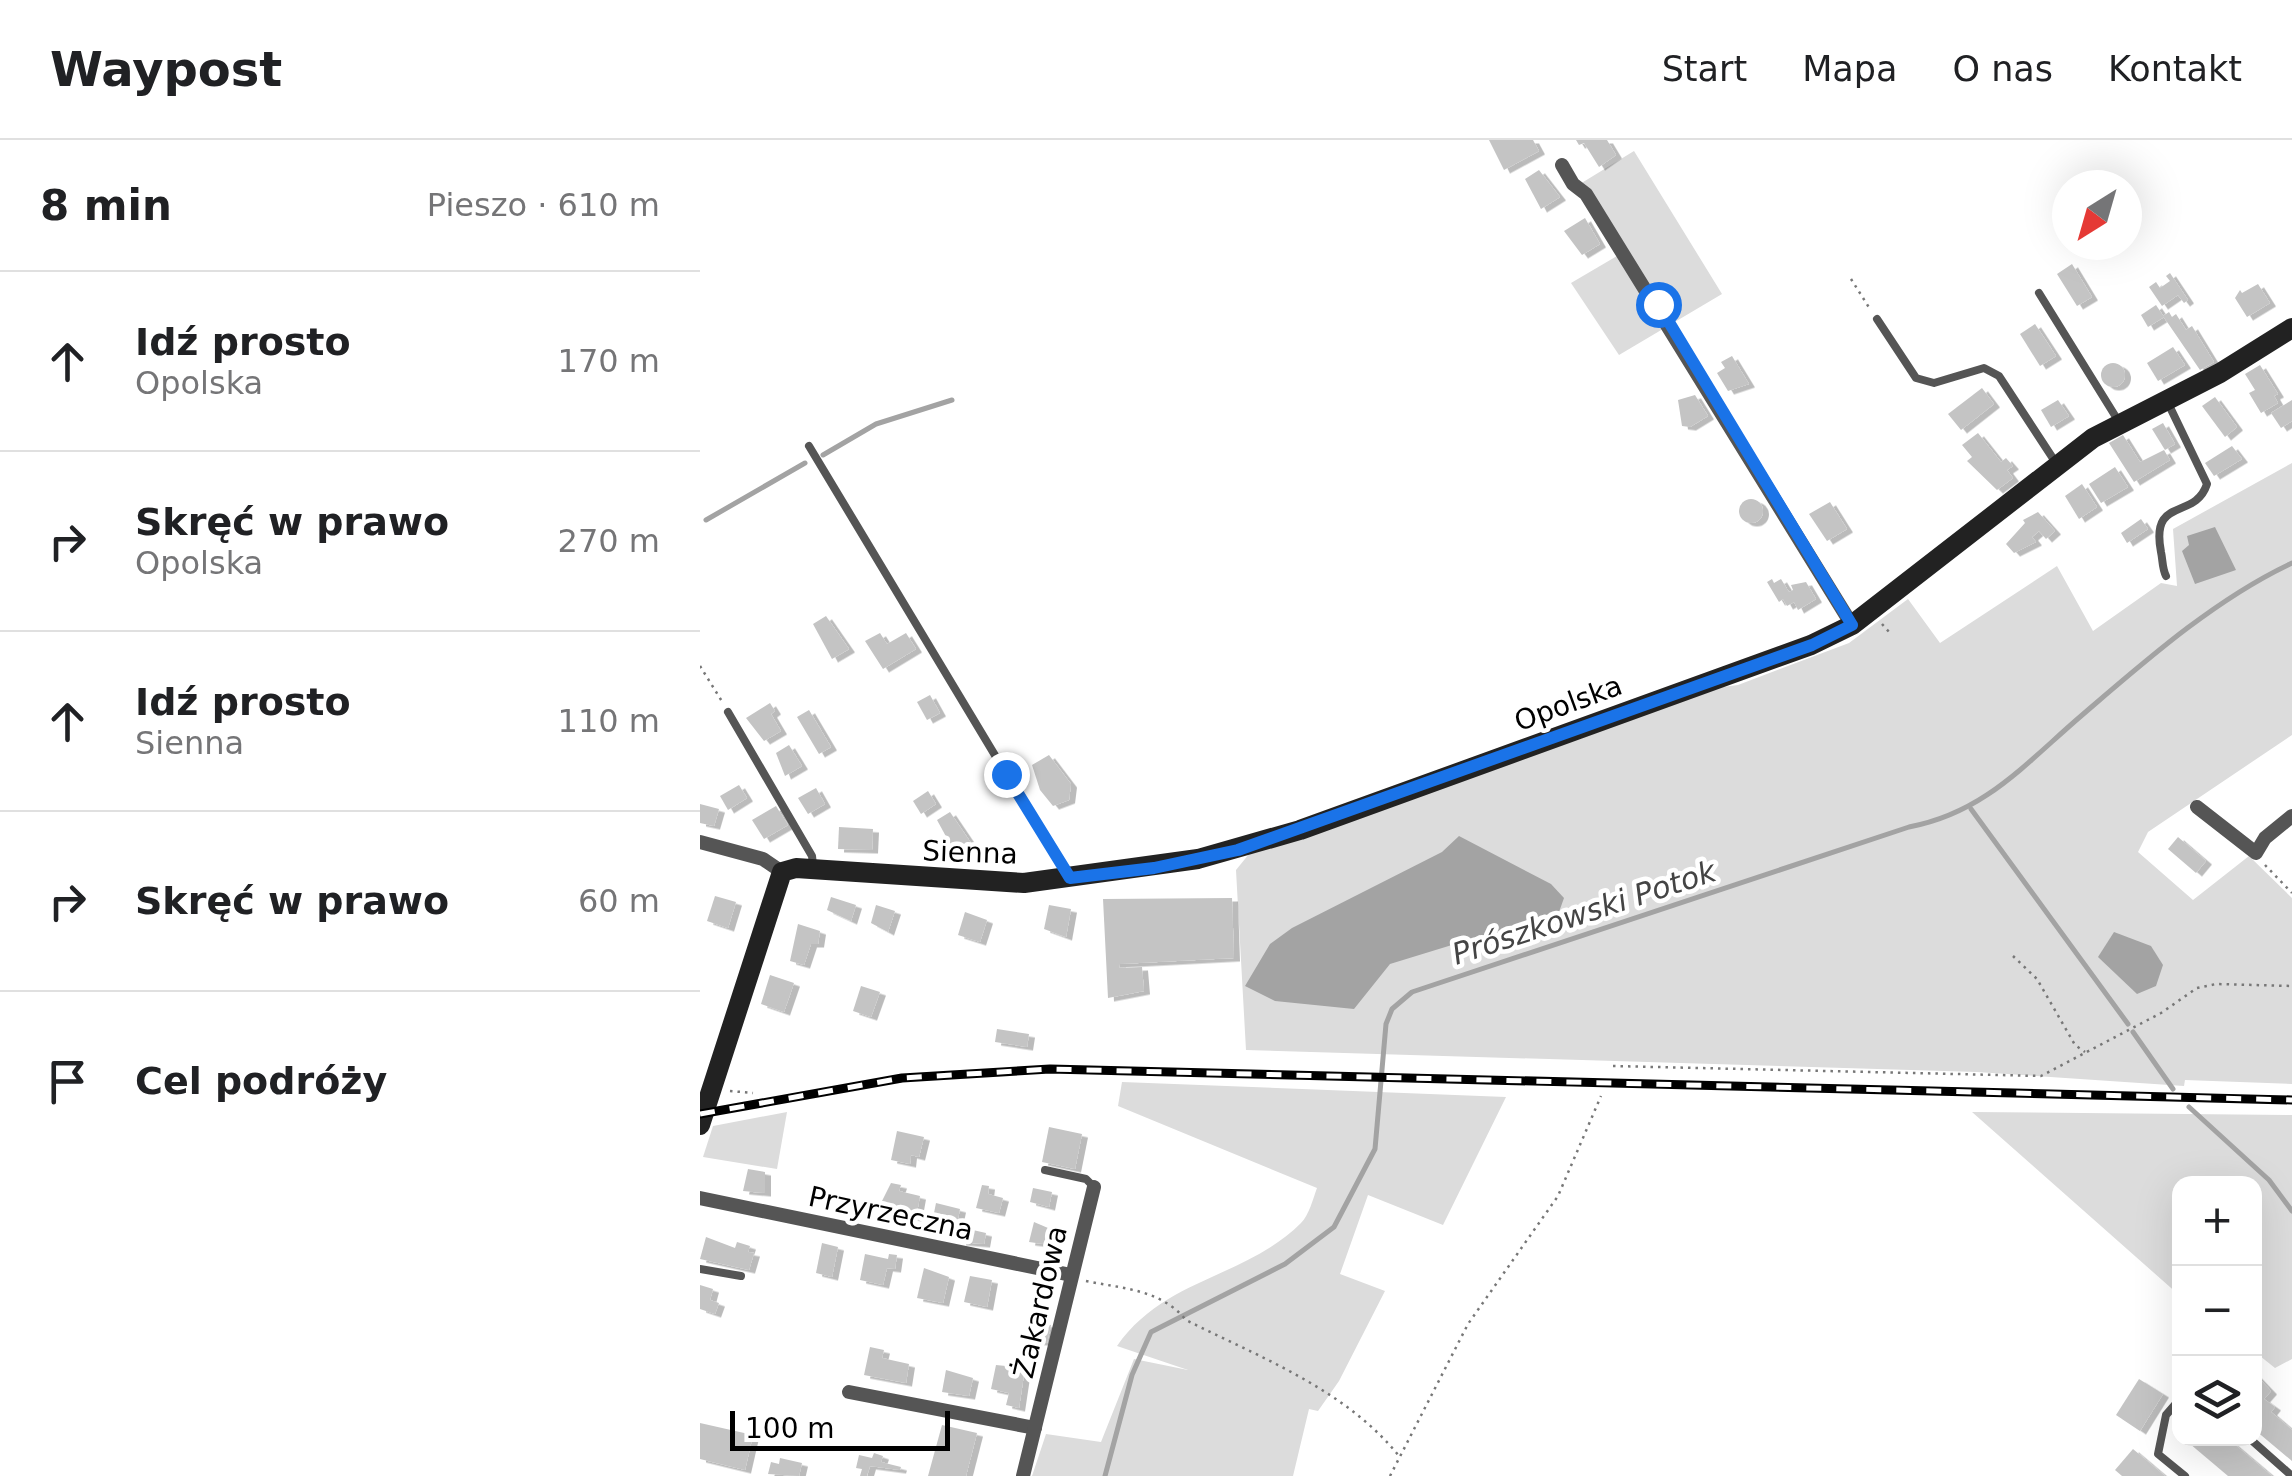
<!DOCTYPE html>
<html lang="pl">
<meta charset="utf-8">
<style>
:root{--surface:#fff;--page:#f6f6f6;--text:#202124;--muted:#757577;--line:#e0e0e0}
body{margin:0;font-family:"DejaVu Sans",sans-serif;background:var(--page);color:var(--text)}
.controls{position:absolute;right:30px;bottom:30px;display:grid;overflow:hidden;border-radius:20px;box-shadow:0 10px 40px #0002}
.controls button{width:90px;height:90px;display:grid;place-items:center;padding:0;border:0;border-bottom:2px solid var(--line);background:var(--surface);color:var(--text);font:50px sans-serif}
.compass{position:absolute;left:1352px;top:30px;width:90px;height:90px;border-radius:50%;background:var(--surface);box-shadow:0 10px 40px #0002;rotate:217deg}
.scale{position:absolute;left:30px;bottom:25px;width:220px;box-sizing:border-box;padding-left:10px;border:5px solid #000;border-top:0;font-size:28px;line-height:35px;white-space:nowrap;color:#000;-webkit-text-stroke:8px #fff;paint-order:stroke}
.stop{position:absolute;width:30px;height:30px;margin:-22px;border:8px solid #1a73e8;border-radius:50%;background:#fff}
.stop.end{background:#1a73e8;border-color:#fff;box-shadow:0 2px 10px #0008}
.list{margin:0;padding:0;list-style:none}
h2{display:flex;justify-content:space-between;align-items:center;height:130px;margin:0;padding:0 40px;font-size:42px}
h2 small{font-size:32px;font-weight:400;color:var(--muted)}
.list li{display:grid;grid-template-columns:65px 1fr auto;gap:30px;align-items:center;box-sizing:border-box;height:180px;padding:0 40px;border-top:2px solid var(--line)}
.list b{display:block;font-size:38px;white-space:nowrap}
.list p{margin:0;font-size:32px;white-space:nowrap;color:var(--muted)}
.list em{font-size:32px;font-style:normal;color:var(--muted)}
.icon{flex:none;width:55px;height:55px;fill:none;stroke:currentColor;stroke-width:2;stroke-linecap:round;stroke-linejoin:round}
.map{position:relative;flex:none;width:1592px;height:1336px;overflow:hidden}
header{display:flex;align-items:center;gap:60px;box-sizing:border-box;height:140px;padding:0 50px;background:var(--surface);border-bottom:2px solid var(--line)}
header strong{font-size:48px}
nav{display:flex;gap:55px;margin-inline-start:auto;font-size:35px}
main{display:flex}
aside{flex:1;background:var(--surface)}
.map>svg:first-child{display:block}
.green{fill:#dcdcdc}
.water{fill:#a3a3a3}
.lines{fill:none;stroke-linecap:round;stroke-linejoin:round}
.stream{stroke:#a3a3a3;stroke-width:5}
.building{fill:#c4c4c4;filter:url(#shadow)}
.path{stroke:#777;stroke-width:2.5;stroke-dasharray:2.5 5;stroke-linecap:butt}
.lane{stroke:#555;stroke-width:8}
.street{stroke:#555;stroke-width:14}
.secondary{stroke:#222;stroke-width:20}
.rail-casing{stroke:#000;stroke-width:9}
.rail{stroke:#fff;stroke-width:5;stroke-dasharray:15;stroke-linecap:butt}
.route{stroke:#1a73e8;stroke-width:12}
.labels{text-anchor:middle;stroke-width:9;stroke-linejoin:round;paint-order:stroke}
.street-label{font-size:28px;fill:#000;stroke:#fff}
.water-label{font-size:30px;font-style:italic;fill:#444;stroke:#fff}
</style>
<header>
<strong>Waypost</strong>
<nav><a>Start</a><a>Mapa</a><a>O nas</a><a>Kontakt</a></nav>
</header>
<main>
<aside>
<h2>8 min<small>Pieszo · 610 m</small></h2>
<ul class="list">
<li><svg class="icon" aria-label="ahead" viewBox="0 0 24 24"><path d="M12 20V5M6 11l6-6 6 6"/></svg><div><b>Idź prosto</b><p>Opolska</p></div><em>170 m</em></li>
<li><svg class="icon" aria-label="right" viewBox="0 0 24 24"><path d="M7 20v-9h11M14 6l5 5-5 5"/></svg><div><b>Skręć w prawo</b><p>Opolska</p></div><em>270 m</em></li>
<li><svg class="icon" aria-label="ahead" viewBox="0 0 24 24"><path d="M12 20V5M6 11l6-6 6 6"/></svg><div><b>Idź prosto</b><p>Sienna</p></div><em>110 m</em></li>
<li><svg class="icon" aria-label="right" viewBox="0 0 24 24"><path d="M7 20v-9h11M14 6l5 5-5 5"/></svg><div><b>Skręć w prawo</b></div><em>60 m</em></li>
<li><svg class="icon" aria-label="arrive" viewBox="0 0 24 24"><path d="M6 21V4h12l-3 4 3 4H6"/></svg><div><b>Cel podróży</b></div></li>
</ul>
</aside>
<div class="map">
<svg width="1592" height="1336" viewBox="0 0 1592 1336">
<defs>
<filter id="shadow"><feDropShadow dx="6" dy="3.5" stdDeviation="0" flood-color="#0004"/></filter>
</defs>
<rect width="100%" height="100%" fill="#fff"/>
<!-- green -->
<g class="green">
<polygon points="934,11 1022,154 919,215 871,143 917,116 875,47"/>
<polygon points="1592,323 1592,595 1448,692 1438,712 1493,760 1549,716 1592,758 1592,944 1485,940 1484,946 1277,932 546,910 536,730 549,714 978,553 1038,545 1149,503 1208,459 1240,503 1357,426 1393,491 1461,443 1477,446 1473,389"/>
<path d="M422,942l384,15 -63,128 -75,-30 -28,79 45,17 -46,90 -21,30 -9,-2 -16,67h-261l14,-42 55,8 33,-83 54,11 -71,-24c47,-68 129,-68 184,-123 8,-8 12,-24 16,-35l-199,-82z"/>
<polygon points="87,972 77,1029 3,1017 13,986"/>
<polygon points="1272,972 1592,975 1592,1219 1575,1228 1555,1212 1554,1044 1480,1044 1479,1155"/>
</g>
<!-- water -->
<g class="water">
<polygon points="1515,387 1536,430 1495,444 1482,411 1489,405 1487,396"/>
<polygon points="759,696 851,744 864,758 859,772 690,824 654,869 575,861 545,846 570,804 592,788 742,712"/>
<polygon points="1414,792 1451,806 1463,825 1456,846 1437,854 1398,817"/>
</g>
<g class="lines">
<!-- stream -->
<g class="stream">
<polyline points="123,315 176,284 252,260"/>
<polyline points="6,380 105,323"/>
<polyline points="1271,669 1428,884"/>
<polyline points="1433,892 1473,949"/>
<polyline points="1489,967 1569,1040 1592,1071"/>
<path d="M405,1336l27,-101 19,-43 134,-68 49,-37 41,-78 11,-125 6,-15 20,-17 497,-165c75,-14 116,-63 172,-111 64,-55 134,-117 211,-153"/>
</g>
</g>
<!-- building -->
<g class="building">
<polygon points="789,0 833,0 839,11 804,30"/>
<polygon points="876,0 907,0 916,15 899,27 884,3 879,5"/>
<polygon points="839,30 860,57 841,69 825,39"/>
<polygon points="885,78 900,104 882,115 864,91"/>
<polygon points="1372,124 1392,157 1377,166 1357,134"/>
<polygon points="1470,133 1488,160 1484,163 1478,155 1462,166 1449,147 1456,142 1460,148 1470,141 1466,136"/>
<polygon points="1558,144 1570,163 1547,177 1535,158 1540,150 1542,153"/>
<polygon points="1456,165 1464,177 1448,187 1441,175"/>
<polygon points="1469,172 1472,177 1476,174 1486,190 1492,186 1514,222 1500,230 1463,176"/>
<polygon points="1335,184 1356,216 1340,226 1320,194"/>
<polygon points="1473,207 1485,225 1458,241 1447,223"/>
<polygon points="1032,216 1049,244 1028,251 1017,233 1025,228 1021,222"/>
<circle cx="1413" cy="235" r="12"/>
<polygon points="1560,225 1578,254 1574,256 1578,263 1561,273 1549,253 1555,250 1545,234"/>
<polygon points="1282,248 1294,264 1261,290 1248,274"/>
<polygon points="995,255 1008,276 990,287 982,286 978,260"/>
<polygon points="1515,257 1537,287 1525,297 1502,266"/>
<polygon points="1358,260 1369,276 1351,287 1341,270"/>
<polygon points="1592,260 1592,281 1581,288 1571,273"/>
<polygon points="1463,283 1475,304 1465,310 1452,289"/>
<polygon points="1278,293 1301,322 1306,318 1313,326 1307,330 1313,338 1297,350 1267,321 1272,317 1262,305"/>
<polygon points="1423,295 1440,322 1464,310 1470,320 1434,342 1409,303"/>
<polygon points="1532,306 1542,319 1514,336 1505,323"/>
<polygon points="1415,327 1428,347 1401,363 1389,344"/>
<polygon points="1382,344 1397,367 1379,379 1365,356"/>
<circle cx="1051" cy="371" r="12"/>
<polygon points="1130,362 1147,389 1127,401 1109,374"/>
<polygon points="1338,372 1355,391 1346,399 1339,391 1332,397 1336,402 1314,413 1306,404 1325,383 1323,380"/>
<polygon points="1441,379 1448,389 1427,403 1421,393"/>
<polygon points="1072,439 1074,443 1081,439 1089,452 1093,450 1091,445 1106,442 1116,459 1098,470 1094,462 1087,466 1083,459 1079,462 1067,442"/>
<polygon points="126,476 149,509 132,519 113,484"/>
<polygon points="180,493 187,504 206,493 216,509 183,529 165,501"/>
<polygon points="230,555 240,573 227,580 217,562"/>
<polygon points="70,563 75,571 71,574 81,591 64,601 46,578"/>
<polygon points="109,570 131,607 119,614 97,577"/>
<polygon points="89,605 102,626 85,636 76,613"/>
<polygon points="349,615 371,644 369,660 353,666 340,650 332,625"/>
<polygon points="39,645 47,658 28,670 20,656"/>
<polygon points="116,648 125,664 108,674 98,658"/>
<polygon points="228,651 236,664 221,674 213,661"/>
<polygon points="0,664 19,669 14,686 0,683"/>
<polygon points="76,666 88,685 64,699 52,680"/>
<polygon points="250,672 271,703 255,713 237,680"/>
<polygon points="139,687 173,689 172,710 138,709"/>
<polygon points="1478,697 1506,721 1496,733 1468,709"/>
<polygon points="15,756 36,762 28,788 7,781"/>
<polygon points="131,757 156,765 151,781 127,770"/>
<polygon points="532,758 534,818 420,824 419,828 442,827 444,851 408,858 403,759"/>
<polygon points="176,765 195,771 188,792 171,783"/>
<polygon points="349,765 371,769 366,797 344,789"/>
<polygon points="265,772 287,780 280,802 258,795"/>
<polygon points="98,784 120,791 118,804 111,804 104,825 90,821"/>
<polygon points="70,835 94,843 84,872 61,864"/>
<polygon points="161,846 180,852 171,877 153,871"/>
<polygon points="297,889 329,894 327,907 295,902"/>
<polygon points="349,987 382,994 375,1029 342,1022"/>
<polygon points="197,991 224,997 219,1017 211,1015 210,1024 191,1020"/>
<polygon points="48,1029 65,1032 65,1053 43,1051"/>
<polygon points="191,1043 201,1045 199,1051 220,1056 216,1078 185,1071 187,1062 182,1061"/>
<polygon points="282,1045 289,1046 288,1054 303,1058 299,1073 276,1068"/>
<polygon points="333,1048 352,1052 349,1067 330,1062"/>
<polygon points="236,1063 260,1069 256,1088 237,1089 238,1084 232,1083"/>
<polygon points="334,1082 355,1091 351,1105 329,1102"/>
<polygon points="264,1088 286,1093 284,1104 260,1102"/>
<polygon points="6,1097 35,1108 37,1102 50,1106 48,1112 54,1113 49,1130 0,1119"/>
<polygon points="122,1103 138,1107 132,1137 116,1133"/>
<polygon points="165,1114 188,1119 189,1114 197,1115 195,1129 187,1128 183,1145 160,1140"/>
<polygon points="224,1128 249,1137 243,1163 217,1158"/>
<polygon points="270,1136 292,1140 287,1167 264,1162"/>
<polygon points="0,1145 13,1149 10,1160 19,1163 15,1174 0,1169"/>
<polygon points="334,1181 351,1185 347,1203 329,1200"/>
<polygon points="170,1207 184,1210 182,1218 209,1224 206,1243 164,1235"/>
<polygon points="296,1225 325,1228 319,1268 306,1265 309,1253 291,1249"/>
<polygon points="246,1230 273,1238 269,1256 242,1252"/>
<polygon points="1554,1233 1571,1251 1564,1259 1575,1267 1571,1272 1592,1290 1592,1321 1555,1290"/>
<polygon points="1439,1239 1463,1254 1440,1291 1416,1275"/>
<polygon points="0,1283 53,1295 45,1330 0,1319"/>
<polygon points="242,1285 277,1293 266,1336 228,1336"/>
<polygon points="1483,1298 1527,1298 1572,1336 1528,1336"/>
<polygon points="1433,1309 1465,1336 1422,1336 1415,1330"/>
<polygon points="174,1313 183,1316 181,1322 201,1327 200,1330 170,1326 167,1336 160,1336 162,1329 156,1328 159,1315 172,1318"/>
<polygon points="80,1318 102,1323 99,1336 68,1334 71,1322 79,1324"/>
</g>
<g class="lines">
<!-- path -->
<g class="path">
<polyline points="1151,139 1170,169"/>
<polyline points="1182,484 1190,493"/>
<polyline points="0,526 23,563"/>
<polyline points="1565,725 1592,753"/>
<polyline points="1313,816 1337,839 1375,905 1385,912"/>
<polyline points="913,926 1341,936 1461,873 1497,848 1516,844 1592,846"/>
<polyline points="30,951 53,953"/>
<path d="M386,1141c38,8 74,8 100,39 75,38 159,69 213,136"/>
<polyline points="690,1336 768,1184 858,1056 901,956"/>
</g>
<!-- lane -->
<g class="lane">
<polyline points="1339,153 1419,282"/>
<polyline points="1177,179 1216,238 1234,243 1284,228 1299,236 1356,323"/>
<polyline points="109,306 367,735"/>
<path d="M1466,436c-4,-8 -3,-15 -5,-24 -11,-57 34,-31 46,-68l-39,-81"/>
<polyline points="28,572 112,716 113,725"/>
<polyline points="345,1030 386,1039 394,1047"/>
<polyline points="0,1129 41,1136"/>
<polyline points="1480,1259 1466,1275 1458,1314 1485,1336"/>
<polyline points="1549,1298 1592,1336"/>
</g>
<!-- street -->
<g class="street">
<polyline points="862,25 873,44 886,54 1152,485"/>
<polyline points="1497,667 1556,713 1565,698 1592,676"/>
<polyline points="0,702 63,719 82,732"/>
<polyline points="0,1058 371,1135"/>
<polyline points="149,1252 335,1288"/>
<polyline points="323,1336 394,1047"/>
</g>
<!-- secondary -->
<polyline class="secondary" points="0,985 82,732 96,728 324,743 498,719 600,690 1111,505 1152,485 1393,298 1520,233 1592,188"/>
<defs>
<polyline id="rail" points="0,974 202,938 350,929 1592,960"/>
</defs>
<!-- rail casing -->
<use href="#rail" class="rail-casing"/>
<!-- rail -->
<use href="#rail" class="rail"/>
</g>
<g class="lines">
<!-- route -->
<polyline class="route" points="306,634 370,738 454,728 538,710 1112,505 1152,485 958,164"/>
</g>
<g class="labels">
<!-- street labels -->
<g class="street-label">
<text transform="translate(868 563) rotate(-20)" y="10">Opolska</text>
<text transform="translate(270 712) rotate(2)" y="10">Sienna</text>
<text transform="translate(191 1073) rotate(12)" y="10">Przyrzeczna</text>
<text transform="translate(340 1162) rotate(-77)" y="10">Żakardowa</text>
</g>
<!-- water labels -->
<g class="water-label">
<text transform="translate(884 773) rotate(-18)" y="10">Prószkowski Potok</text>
</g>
</g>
</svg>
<div class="controls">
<button>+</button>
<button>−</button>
<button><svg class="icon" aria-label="layers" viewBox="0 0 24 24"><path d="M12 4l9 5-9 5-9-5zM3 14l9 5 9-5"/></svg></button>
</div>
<svg class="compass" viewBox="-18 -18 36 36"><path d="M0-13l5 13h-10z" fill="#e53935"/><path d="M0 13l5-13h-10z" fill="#757577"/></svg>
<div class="scale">100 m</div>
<div class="stop" style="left:958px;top:164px"></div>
<div class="stop end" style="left:306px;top:634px"></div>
</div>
</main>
